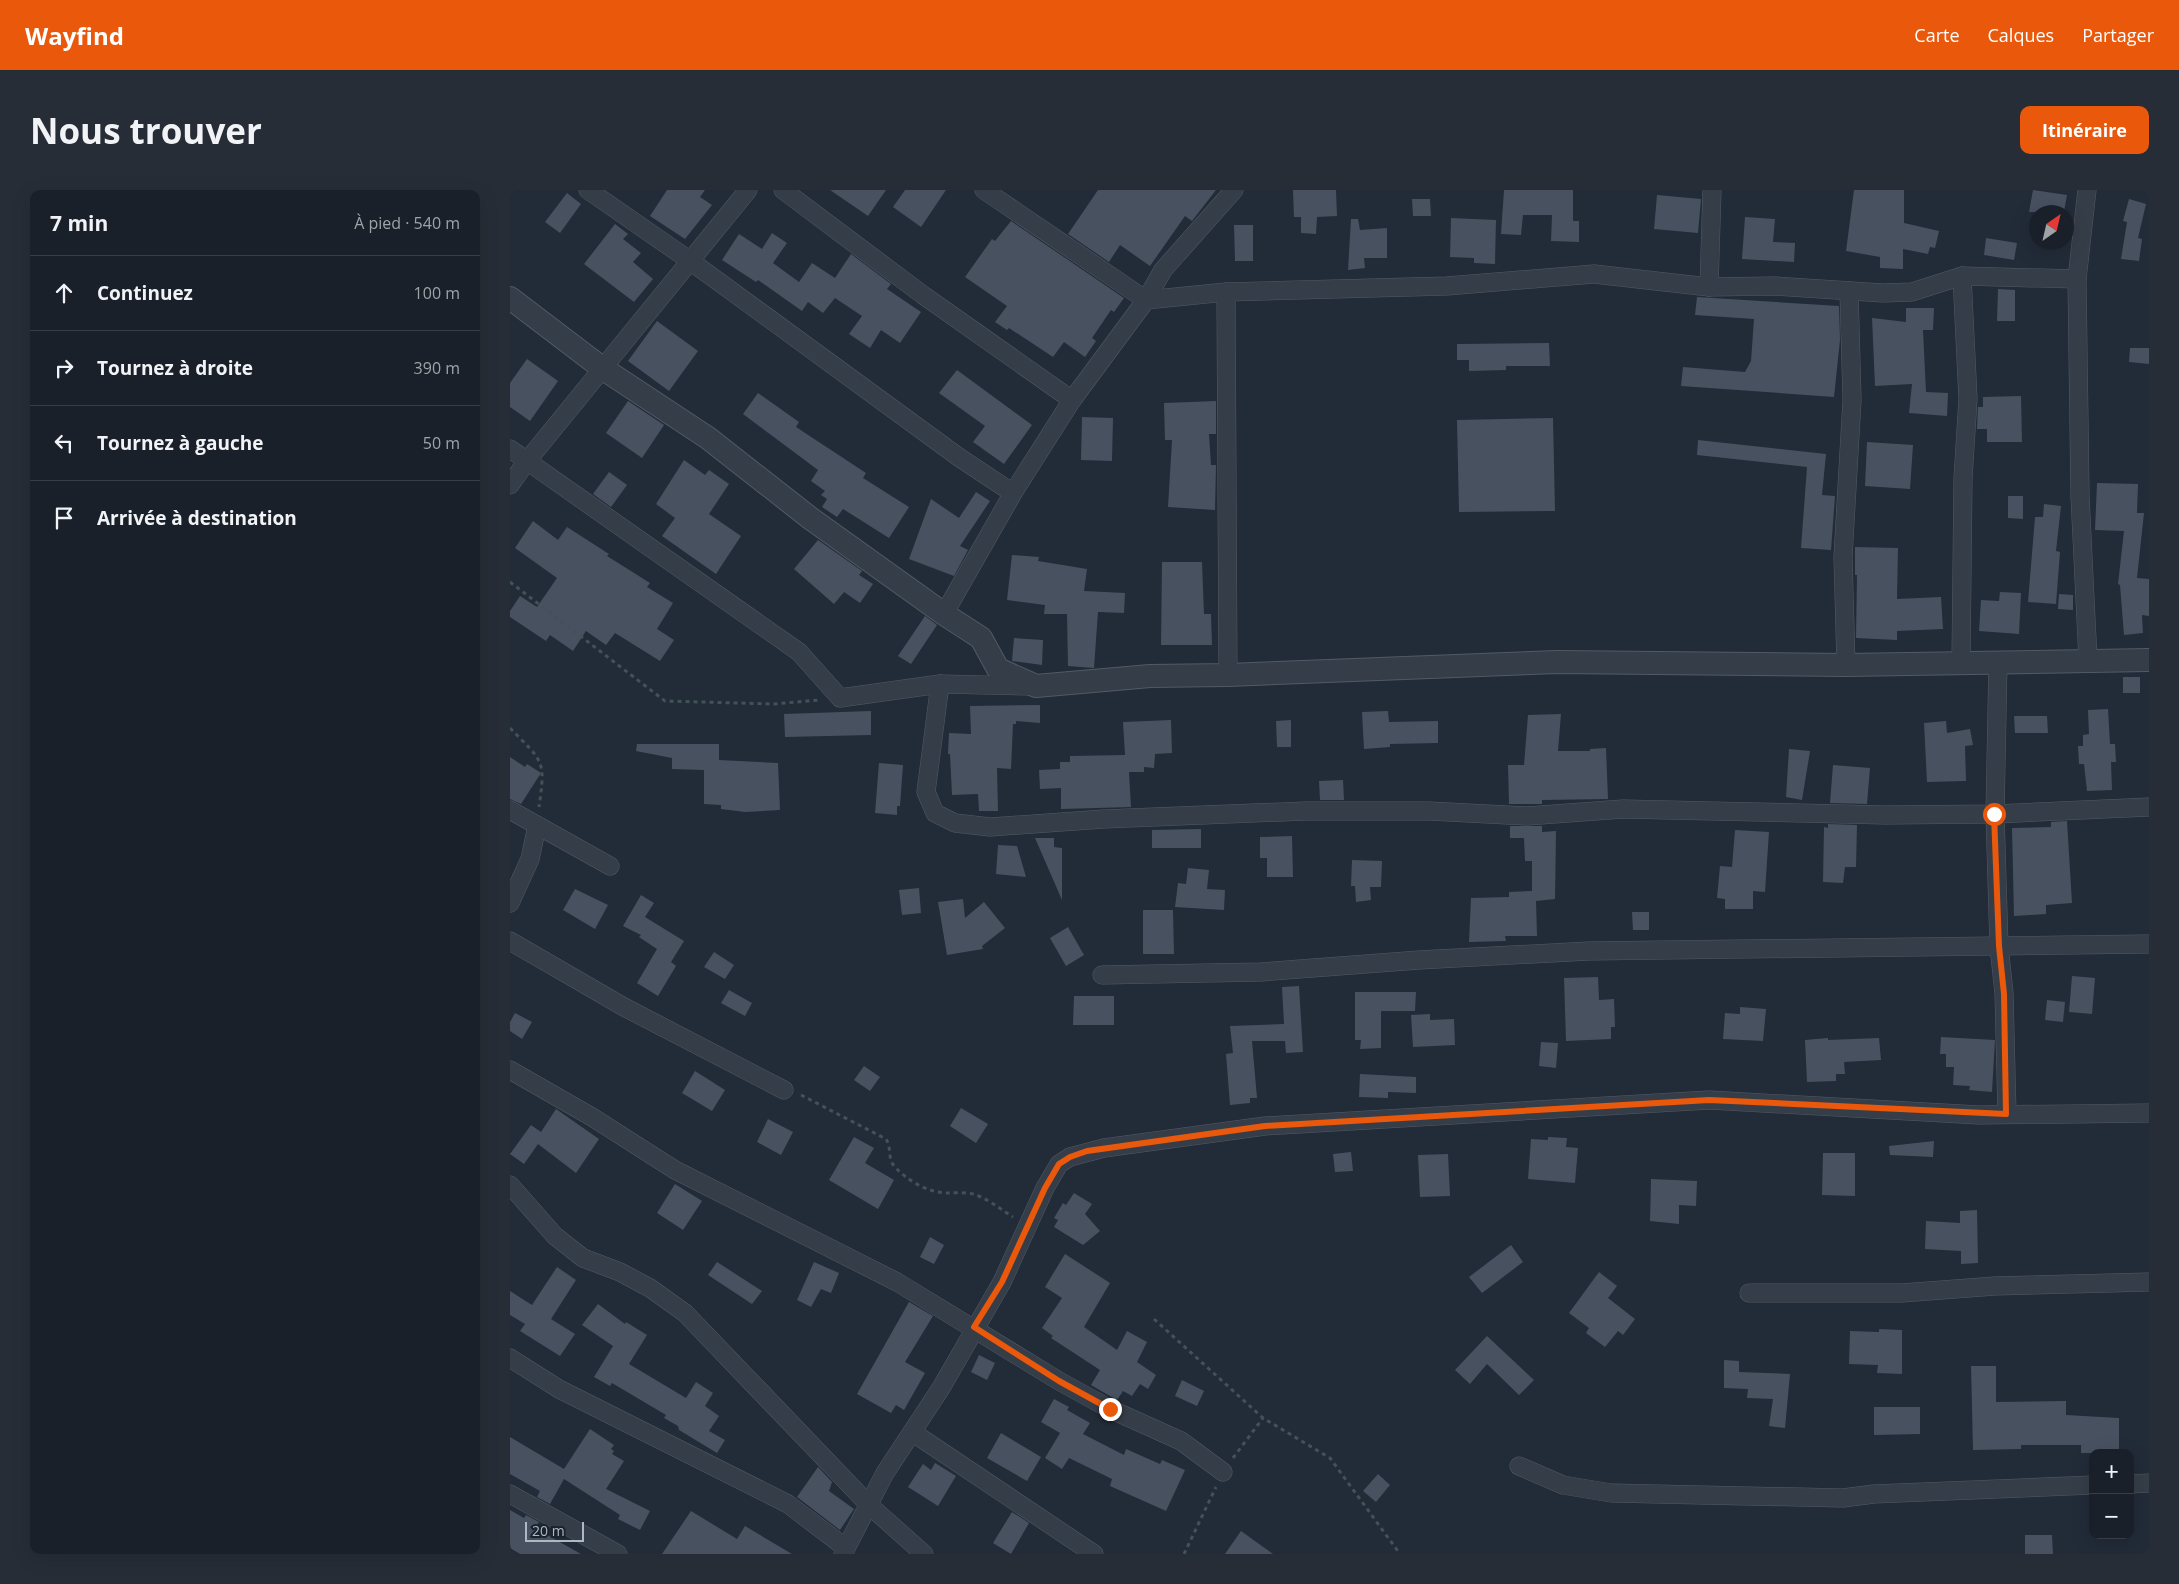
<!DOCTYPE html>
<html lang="fr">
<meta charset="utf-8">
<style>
:root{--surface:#1a202a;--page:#272d36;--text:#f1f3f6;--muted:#9fa3a8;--line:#383e47;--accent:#ea580c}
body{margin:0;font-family:"Open Sans",sans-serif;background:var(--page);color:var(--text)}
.controls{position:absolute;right:15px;bottom:15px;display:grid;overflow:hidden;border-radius:10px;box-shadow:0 5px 20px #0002}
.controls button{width:45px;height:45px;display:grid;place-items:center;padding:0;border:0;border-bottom:1px solid var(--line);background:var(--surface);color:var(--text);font:25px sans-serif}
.compass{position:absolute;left:1519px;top:15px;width:45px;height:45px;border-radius:50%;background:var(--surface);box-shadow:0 5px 20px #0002;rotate:34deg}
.scale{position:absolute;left:15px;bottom:12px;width:59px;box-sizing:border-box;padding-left:5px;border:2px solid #b0b7c4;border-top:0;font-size:14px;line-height:18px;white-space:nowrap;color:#b0b7c4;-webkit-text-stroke:4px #1a222d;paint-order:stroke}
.stop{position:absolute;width:15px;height:15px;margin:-11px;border:4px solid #ea580c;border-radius:50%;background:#fff}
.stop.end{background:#ea580c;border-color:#fff;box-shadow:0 1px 5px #0008}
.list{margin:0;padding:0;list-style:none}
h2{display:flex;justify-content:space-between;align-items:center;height:65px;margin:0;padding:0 20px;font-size:21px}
h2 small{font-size:16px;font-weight:400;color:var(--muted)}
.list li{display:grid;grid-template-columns:32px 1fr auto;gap:15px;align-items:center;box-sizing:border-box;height:75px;padding:0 20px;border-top:1px solid var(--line)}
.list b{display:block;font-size:19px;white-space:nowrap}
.list em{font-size:16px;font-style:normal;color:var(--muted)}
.icon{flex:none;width:28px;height:28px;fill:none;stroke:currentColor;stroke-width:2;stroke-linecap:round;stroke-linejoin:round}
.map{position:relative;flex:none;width:1639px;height:1364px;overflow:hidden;border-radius:10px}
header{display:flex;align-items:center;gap:30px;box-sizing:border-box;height:70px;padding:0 25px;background:var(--accent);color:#fff}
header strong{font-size:24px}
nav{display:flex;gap:28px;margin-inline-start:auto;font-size:18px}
.intro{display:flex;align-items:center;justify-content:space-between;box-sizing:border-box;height:120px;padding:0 30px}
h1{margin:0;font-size:35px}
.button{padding:12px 22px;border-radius:10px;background:var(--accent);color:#fff;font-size:18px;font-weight:700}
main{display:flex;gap:30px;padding:0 30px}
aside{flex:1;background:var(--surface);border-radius:10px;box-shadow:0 5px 20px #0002}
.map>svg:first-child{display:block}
.building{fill:#485160}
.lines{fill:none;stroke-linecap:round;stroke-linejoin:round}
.minor-casing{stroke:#535a66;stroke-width:19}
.tertiary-casing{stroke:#535a66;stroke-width:24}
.path{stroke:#415356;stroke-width:3;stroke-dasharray:4 4;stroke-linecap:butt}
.minor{stroke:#353d48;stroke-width:18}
.tertiary{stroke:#353d48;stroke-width:22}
.route{stroke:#ea580c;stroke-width:6}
</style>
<header>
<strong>Wayfind</strong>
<nav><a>Carte</a><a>Calques</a><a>Partager</a></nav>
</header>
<div class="intro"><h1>Nous trouver</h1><a class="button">Itinéraire</a></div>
<main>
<aside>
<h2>7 min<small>À pied · 540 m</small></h2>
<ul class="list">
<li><svg class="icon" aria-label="ahead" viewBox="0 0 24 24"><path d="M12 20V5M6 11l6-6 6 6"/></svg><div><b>Continuez</b></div><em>100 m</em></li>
<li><svg class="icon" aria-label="right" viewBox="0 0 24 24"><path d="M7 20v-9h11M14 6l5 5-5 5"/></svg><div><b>Tournez à droite</b></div><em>390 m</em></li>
<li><svg class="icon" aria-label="left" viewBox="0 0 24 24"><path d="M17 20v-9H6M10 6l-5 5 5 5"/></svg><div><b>Tournez à gauche</b></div><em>50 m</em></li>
<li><svg class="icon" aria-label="arrive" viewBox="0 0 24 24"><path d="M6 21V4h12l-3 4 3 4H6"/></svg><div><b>Arrivée à destination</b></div></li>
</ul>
</aside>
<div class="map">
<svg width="1639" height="1364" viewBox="0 0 1639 1364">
<rect width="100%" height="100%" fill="#222b38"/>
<!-- building -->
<g class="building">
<polygon points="157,0 195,0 190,7 202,15 175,49 140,26"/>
<polygon points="320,0 376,0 358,26"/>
<polygon points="395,0 436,0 411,37 383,17"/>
<polygon points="588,0 706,0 682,31 675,26 640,76 610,55 599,72 558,44"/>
<polygon points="783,0 826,0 827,26 807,27 806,44 791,43 791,27 784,27"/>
<polygon points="994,0 1063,0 1063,31 1069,31 1069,52 1041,51 1042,25 1013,25 1011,45 991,44"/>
<polygon points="1344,0 1394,0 1394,33 1429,41 1425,58 1420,57 1418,64 1393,59 1393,79 1370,78 1370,67 1336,61"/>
<polygon points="1523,0 1557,5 1554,22 1519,22"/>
<polygon points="57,3 71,14 50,43 35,32"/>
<polygon points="1147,5 1191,9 1188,43 1144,39"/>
<polygon points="902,9 920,9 921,26 903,26"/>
<polygon points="1619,9 1636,14 1628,48 1632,49 1629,71 1611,69 1617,32 1613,31"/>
<polygon points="1235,27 1265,29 1263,52 1285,53 1284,72 1232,69"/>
<polygon points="941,28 986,30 985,74 964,73 964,68 940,67"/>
<polygon points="841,29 848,29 850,40 877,38 877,68 854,68 855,78 838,80"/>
<polygon points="501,31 614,108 604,122 601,120 582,148 586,151 575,167 554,152 543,167 499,138 497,140 485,132 497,116 455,87 482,49 485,51"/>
<polygon points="105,34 118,44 113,49 131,63 123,72 143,89 124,112 74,74"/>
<polygon points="724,35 743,35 743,71 725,71"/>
<polygon points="262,43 277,53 263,73 289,92 302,73 325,88 341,64 381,94 377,99 411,122 390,153 371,140 360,158 339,144 352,126 325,108 313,123 298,112 292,121 248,90 246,92 212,70 229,44 252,59"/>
<polygon points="1476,48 1507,53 1504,70 1474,65"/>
<polygon points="1488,99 1505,100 1505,131 1487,131"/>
<polygon points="1187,107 1329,116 1330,150 1324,207 1171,196 1173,177 1235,182 1241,171 1244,129 1185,125"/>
<polygon points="1396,118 1424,118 1423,140 1413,140 1416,202 1438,203 1437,226 1399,223 1402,194 1365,196 1362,128 1396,132"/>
<polygon points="147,131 188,161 159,201 118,171"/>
<polygon points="1039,153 1040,176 996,176 996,180 959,181 959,170 947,170 947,154"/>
<polygon points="1620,158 1639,158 1639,174 1619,172"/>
<polygon points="17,169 48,191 20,231 0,217 0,193"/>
<polygon points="447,180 522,235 494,274 463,252 475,236 429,203"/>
<polygon points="248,203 289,232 286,237 356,283 353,288 399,317 379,348 333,319 327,327 312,317 317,309 311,305 315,301 301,291 308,280 233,224"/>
<polygon points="1511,206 1512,252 1477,252 1477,239 1467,239 1468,217 1473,217 1473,207"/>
<polygon points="118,211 154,235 132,268 96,243"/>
<polygon points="706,211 706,244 699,244 701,275 706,275 705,320 658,317 662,250 655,250 654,213"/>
<polygon points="572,227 603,228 602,271 571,270"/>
<polygon points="1043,228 1045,321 949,322 947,230"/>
<polygon points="1188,250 1316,264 1312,305 1325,306 1321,360 1291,358 1297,277 1187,265"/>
<polygon points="1357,252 1403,255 1400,299 1355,296"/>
<polygon points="174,270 195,285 199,280 219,294 199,324 231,346 206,384 152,346 165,328 146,314"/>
<polygon points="99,282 117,295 101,317 83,304"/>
<polygon points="1587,293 1628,294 1627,323 1634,323 1627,388 1639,389 1639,426 1632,425 1633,443 1614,445 1610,395 1608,394 1614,341 1585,340"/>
<polygon points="466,302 480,311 450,356 458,360 444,386 399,369 421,309 449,328"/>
<polygon points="1498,306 1513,306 1513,329 1498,328"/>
<polygon points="1534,314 1551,316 1546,361 1550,362 1546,414 1518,412 1525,327 1533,327"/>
<polygon points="23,331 48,350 57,337 99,364 97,366 140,393 137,397 163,413 147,439 164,450 150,471 105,443 96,455 76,441 63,461 40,445 36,451 0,427 0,421 10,406 27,417 47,388 5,358"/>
<polygon points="308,350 352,381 349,385 363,394 350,413 334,402 324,414 284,379"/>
<polygon points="1345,357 1388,358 1387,409 1431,407 1433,439 1387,441 1387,450 1346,448 1347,385 1345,385"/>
<polygon points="502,365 529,367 528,371 577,379 574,401 615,403 614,423 588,422 584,478 558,476 557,424 534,424 535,415 497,410"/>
<polygon points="652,372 692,372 694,424 701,424 702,455 651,455"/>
<polygon points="1490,402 1511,403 1509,444 1469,441 1471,410 1489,411"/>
<polygon points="1549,404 1563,405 1563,420 1548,419"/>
<polygon points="415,426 427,435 401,474 388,466"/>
<polygon points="504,448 533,450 532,475 502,471"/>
<rect x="1613" y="487" width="17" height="16"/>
<polygon points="530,515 530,533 506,531 506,534 503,534 501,579 487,578 488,621 469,621 468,604 442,605 440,564 438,564 439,543 461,544 460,516"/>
<polygon points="1598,519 1600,554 1605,554 1606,572 1601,572 1602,600 1577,601 1574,574 1569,574 1568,556 1573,556 1573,545 1579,544 1578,520"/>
<polygon points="361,521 361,545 275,547 274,524"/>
<polygon points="878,521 879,532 928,531 928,553 880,554 880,557 854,559 852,522"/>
<polygon points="1051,524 1048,561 1080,561 1080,559 1096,558 1098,609 1032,610 1032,614 999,614 998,575 1014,575 1018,525"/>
<polygon points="1504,526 1537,526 1538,543 1505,543"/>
<polygon points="661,530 662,563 645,564 644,578 634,577 634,582 619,582 621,617 551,619 551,598 530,599 529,580 550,579 550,572 560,572 560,566 615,565 613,532"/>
<polygon points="781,530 781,557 767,557 766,531"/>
<polygon points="1436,531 1437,543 1460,539 1463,555 1455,556 1456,591 1417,592 1414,533"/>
<polygon points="127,554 209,554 209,570 268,573 270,620 235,622 211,619 211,615 194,614 194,580 162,579 162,568 126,561"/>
<polygon points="1279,559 1300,561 1292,610 1276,607"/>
<polygon points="0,567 15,577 17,574 31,583 11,614 0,609"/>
<polygon points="369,573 393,575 390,616 387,616 387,625 365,623"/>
<polygon points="1323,575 1360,578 1357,614 1320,613"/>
<polygon points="833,590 834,610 810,610 809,591"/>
<polygon points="1557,631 1562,713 1536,715 1536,724 1504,726 1502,638 1541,637 1541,632"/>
<polygon points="1318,634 1347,635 1346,677 1335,677 1333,693 1313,692 1314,637 1318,638"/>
<polygon points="1000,636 1032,636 1032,642 1046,641 1045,709 1026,711 1027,746 995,746 996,751 959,752 961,708 999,707 999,702 1022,701 1022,671 1015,671 1014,648 1000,648"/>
<polygon points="691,639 691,658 642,658 642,640"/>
<polygon points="1225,640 1259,642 1255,702 1243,701 1243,719 1215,719 1215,709 1207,708 1210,676 1222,677"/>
<polygon points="782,646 783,687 757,687 757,668 750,668 750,647"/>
<polygon points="525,648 544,648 544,657 552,658 552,710"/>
<polygon points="488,655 507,656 516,687 486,684"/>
<polygon points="842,670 872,671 871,697 860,697 861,710 846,712 845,696 841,696"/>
<polygon points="678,678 699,680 697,699 715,700 714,720 665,717 668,693 676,694"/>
<polygon points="409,698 411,723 392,725 389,700"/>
<polygon points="65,699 98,715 85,739 53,720"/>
<polygon points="131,705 144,713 135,727 174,751 161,772 166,776 148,806 127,793 147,759 129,747 131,745 113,736"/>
<polygon points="453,709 455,728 474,712 495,738 472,756 473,759 437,765 428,712"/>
<polygon points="633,720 663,720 664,764 633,764"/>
<polygon points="1122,722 1139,722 1139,740 1123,740"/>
<polygon points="558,737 574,765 556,776 540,748"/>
<polygon points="204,762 224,775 215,789 194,777"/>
<polygon points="1562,786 1585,788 1582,824 1559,822"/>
<polygon points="1088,787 1089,810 1104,809 1105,837 1101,837 1101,849 1056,851 1054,788"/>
<polygon points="789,796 793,862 776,863 775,851 742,851 747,908 740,908 740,913 720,915 716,864 723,863 720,836 774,834 772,797"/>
<polygon points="219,800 242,813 235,826 211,813"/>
<polygon points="845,802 906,802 905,821 871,821 871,858 850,859 851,850 845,850"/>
<polygon points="564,806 604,806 604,835 563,835"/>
<polygon points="1537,810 1555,812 1553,832 1535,830"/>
<polygon points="1230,817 1256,819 1253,851 1213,849 1215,823 1230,824"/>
<polygon points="5,823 22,832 12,849 0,841 0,832"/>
<polygon points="920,824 920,830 944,829 945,855 903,857 901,825"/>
<polygon points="1431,847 1485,850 1482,902 1459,900 1460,896 1443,895 1444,877 1436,877 1436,864 1430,864"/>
<polygon points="1318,848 1318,850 1369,848 1371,870 1334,872 1335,884 1326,884 1326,891 1297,892 1295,850"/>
<polygon points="1031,852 1048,853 1046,878 1029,876"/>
<polygon points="354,876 370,887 360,901 344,890"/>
<polygon points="185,881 215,900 202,921 172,903"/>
<polygon points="850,884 906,887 906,903 878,902 878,908 849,907"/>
<polygon points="451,918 478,934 466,953 440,936"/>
<polygon points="46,919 89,949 66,983 28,954 14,974 0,964 21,935 31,942"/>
<polygon points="258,929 283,942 271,965 247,952"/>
<polygon points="344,947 364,958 355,973 384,990 368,1019 319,990"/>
<polygon points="1038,947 1057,948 1056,957 1068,958 1065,993 1018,989 1021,949 1038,950"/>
<polygon points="1424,951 1423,967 1380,965 1379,956"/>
<polygon points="841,962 843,981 825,982 823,964"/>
<polygon points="1313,963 1345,963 1345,1006 1312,1005"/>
<polygon points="938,964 940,1006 910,1007 908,965"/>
<polygon points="1141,989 1187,991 1186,1016 1169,1015 1169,1034 1140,1031"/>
<polygon points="165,994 192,1011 173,1040 147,1023"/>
<polygon points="564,1003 582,1014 575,1024 590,1041 573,1055 544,1037 548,1030 544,1028 553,1013 556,1015"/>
<polygon points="1467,1020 1468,1073 1451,1074 1451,1061 1415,1059 1416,1031 1450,1033 1450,1021"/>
<polygon points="420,1047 434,1055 424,1074 410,1067"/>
<polygon points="1001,1055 1013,1072 972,1103 959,1087"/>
<polygon points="555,1064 600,1093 574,1137 607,1160 617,1141 637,1152 627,1172 646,1185 638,1199 630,1194 622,1206 613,1201 607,1210 605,1209 581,1195 590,1180 541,1148 543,1146 532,1138 552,1108 535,1097"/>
<polygon points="207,1072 252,1101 242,1114 198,1085"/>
<polygon points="304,1072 329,1083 321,1103 311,1099 301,1117 287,1110"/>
<polygon points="47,1077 66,1090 41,1129 65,1144 50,1166 10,1141 15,1134 0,1125 0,1101 22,1115"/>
<polygon points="1089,1082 1107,1096 1098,1108 1125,1129 1113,1145 1108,1141 1095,1157 1076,1143 1079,1138 1059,1123"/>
<polygon points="399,1112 423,1126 395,1172 415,1183 394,1220 386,1215 381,1223 347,1204"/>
<polygon points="88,1114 115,1134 116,1132 137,1145 119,1174 176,1208 186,1192 203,1203 195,1216 209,1226 199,1241 215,1250 207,1263 169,1240 168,1236 154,1228 156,1225 102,1193 100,1196 84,1187 103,1156 72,1135"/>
<polygon points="1369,1139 1392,1140 1392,1184 1367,1183 1368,1175 1339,1174 1340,1141 1369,1142"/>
<polygon points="977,1146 1024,1190 1009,1205 977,1174 960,1194 945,1180"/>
<polygon points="469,1165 485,1173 477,1190 461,1182"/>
<polygon points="1214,1170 1229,1171 1229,1182 1280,1184 1275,1238 1259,1236 1263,1209 1237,1208 1238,1199 1214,1198"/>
<polygon points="1461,1176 1486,1176 1486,1212 1556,1211 1556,1225 1609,1228 1609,1263 1571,1263 1571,1255 1511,1255 1511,1259 1463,1260"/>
<polygon points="672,1190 694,1201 687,1216 665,1206"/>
<polygon points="544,1209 559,1217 557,1220 580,1233 573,1244 614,1265 616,1259 650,1274 652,1270 675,1280 656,1321 600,1296 602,1289 559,1268 552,1279 535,1268 550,1243 531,1232"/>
<polygon points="1364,1217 1410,1217 1410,1244 1364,1245"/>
<polygon points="80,1239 104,1255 101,1259 104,1261 102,1264 114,1271 96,1299 140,1321 130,1340 108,1329 110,1325 54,1289 40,1314 27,1307 30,1301 0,1284 0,1247 54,1279"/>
<polygon points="491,1243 531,1267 517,1291 477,1268"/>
<polygon points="425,1273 446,1286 428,1316 398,1297 413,1274 421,1280"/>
<polygon points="308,1277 322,1292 319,1301 344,1319 330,1340 287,1307"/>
<polygon points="868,1284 880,1295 866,1312 853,1301"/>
<polygon points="0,1320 14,1328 16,1325 29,1332 25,1338 71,1364 10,1364 0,1358"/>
<polygon points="181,1321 227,1349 235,1336 282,1364 152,1364"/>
<polygon points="502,1322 519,1333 501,1364 483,1353"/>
<polygon points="731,1341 763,1364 715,1364"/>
<polygon points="1515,1345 1542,1345 1543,1364 1515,1364"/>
</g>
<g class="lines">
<defs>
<g id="minor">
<polyline points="78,0 179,70 450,268 503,303"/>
<polyline points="273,0 413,105 562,210"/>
<polyline points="474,0 636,110 716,102 937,96 1084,84 1199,97 1264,96 1373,103 1402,102 1452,86 1567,89"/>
<polyline points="1577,0 1567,89 1570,306 1578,470"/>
<polyline points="1199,97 1202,0"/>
<polyline points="716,102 718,485"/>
<polyline points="0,259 289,462 330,508 430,494 520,496"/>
<polyline points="0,295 17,271 238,0"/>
<polyline points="434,424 503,303 562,210 636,110 653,80 724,0"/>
<polyline points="1488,471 1485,624 1489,756 1494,803 1497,924"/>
<polyline points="1451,472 1453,288 1458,209 1452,86"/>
<polyline points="1336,475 1333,367 1342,210 1339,101"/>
<polyline points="430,494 416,602 425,623 445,633 480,637 594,629 796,621 919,621 1017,626 1113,619 1375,625 1485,624 1639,617"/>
<polyline points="0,620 100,676"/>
<polyline points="0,713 20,669 27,636"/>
<polyline points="0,751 114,817 274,900"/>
<polyline points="592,785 751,782 909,770 1079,761 1639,754"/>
<polyline points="0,880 82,927 165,980 387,1092 549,1191 600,1219 671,1251 713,1282"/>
<polyline points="0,995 45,1046 73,1068 110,1082 140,1098 175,1123 360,1316 414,1364"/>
<polyline points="1239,1103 1392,1103 1485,1096 1639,1092"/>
<polyline points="0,1168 49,1199 278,1314 336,1358"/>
<polyline points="402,1242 584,1364"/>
<polyline points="1009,1276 1053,1295 1101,1303 1333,1308 1364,1304 1583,1295"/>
<polyline points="1620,1294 1639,1293"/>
<polyline points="0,1304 108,1364"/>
<polyline points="333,1364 375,1283 431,1198 492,1092 535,998 549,974 560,967 594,958 755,936 1199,910 1469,925 1639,923"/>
</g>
<polyline id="tertiary" points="0,108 92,178 198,248 300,328 434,424 471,448 488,479 526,496 640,486 718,485 1047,472 1336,475 1639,470"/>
</defs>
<!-- minor casing -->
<use href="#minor" class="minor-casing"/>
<!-- tertiary casing -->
<use href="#tertiary" class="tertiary-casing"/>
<!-- path -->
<g class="path">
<polyline points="0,392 155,511 264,514 309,510"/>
<path d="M0,538c33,34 36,31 29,79"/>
<path d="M291,905l85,44c6,9 1,20 9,28 13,14 32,25 51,26 8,0 19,-1 27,1 14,4 27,15 40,23"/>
<polyline points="644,1129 753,1228 820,1268 890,1364"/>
<polyline points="723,1268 753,1228"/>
<polyline points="674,1364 706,1297"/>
</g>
<!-- minor -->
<use href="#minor" class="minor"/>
<!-- tertiary -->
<use href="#tertiary" class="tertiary"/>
</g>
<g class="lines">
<!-- route -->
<polyline class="route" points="600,1219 549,1191 464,1137 492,1092 535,998 549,974 560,967 577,961 755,936 1199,910 1496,924 1494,804 1489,756 1484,624"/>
</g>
</svg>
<div class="controls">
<button>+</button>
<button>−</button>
</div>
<svg class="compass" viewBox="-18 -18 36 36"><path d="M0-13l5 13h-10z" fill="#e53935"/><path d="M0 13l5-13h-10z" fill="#9fa3a8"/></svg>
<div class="scale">20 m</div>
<div class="stop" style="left:1484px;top:624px"></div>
<div class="stop end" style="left:600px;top:1219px"></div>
</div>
</main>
